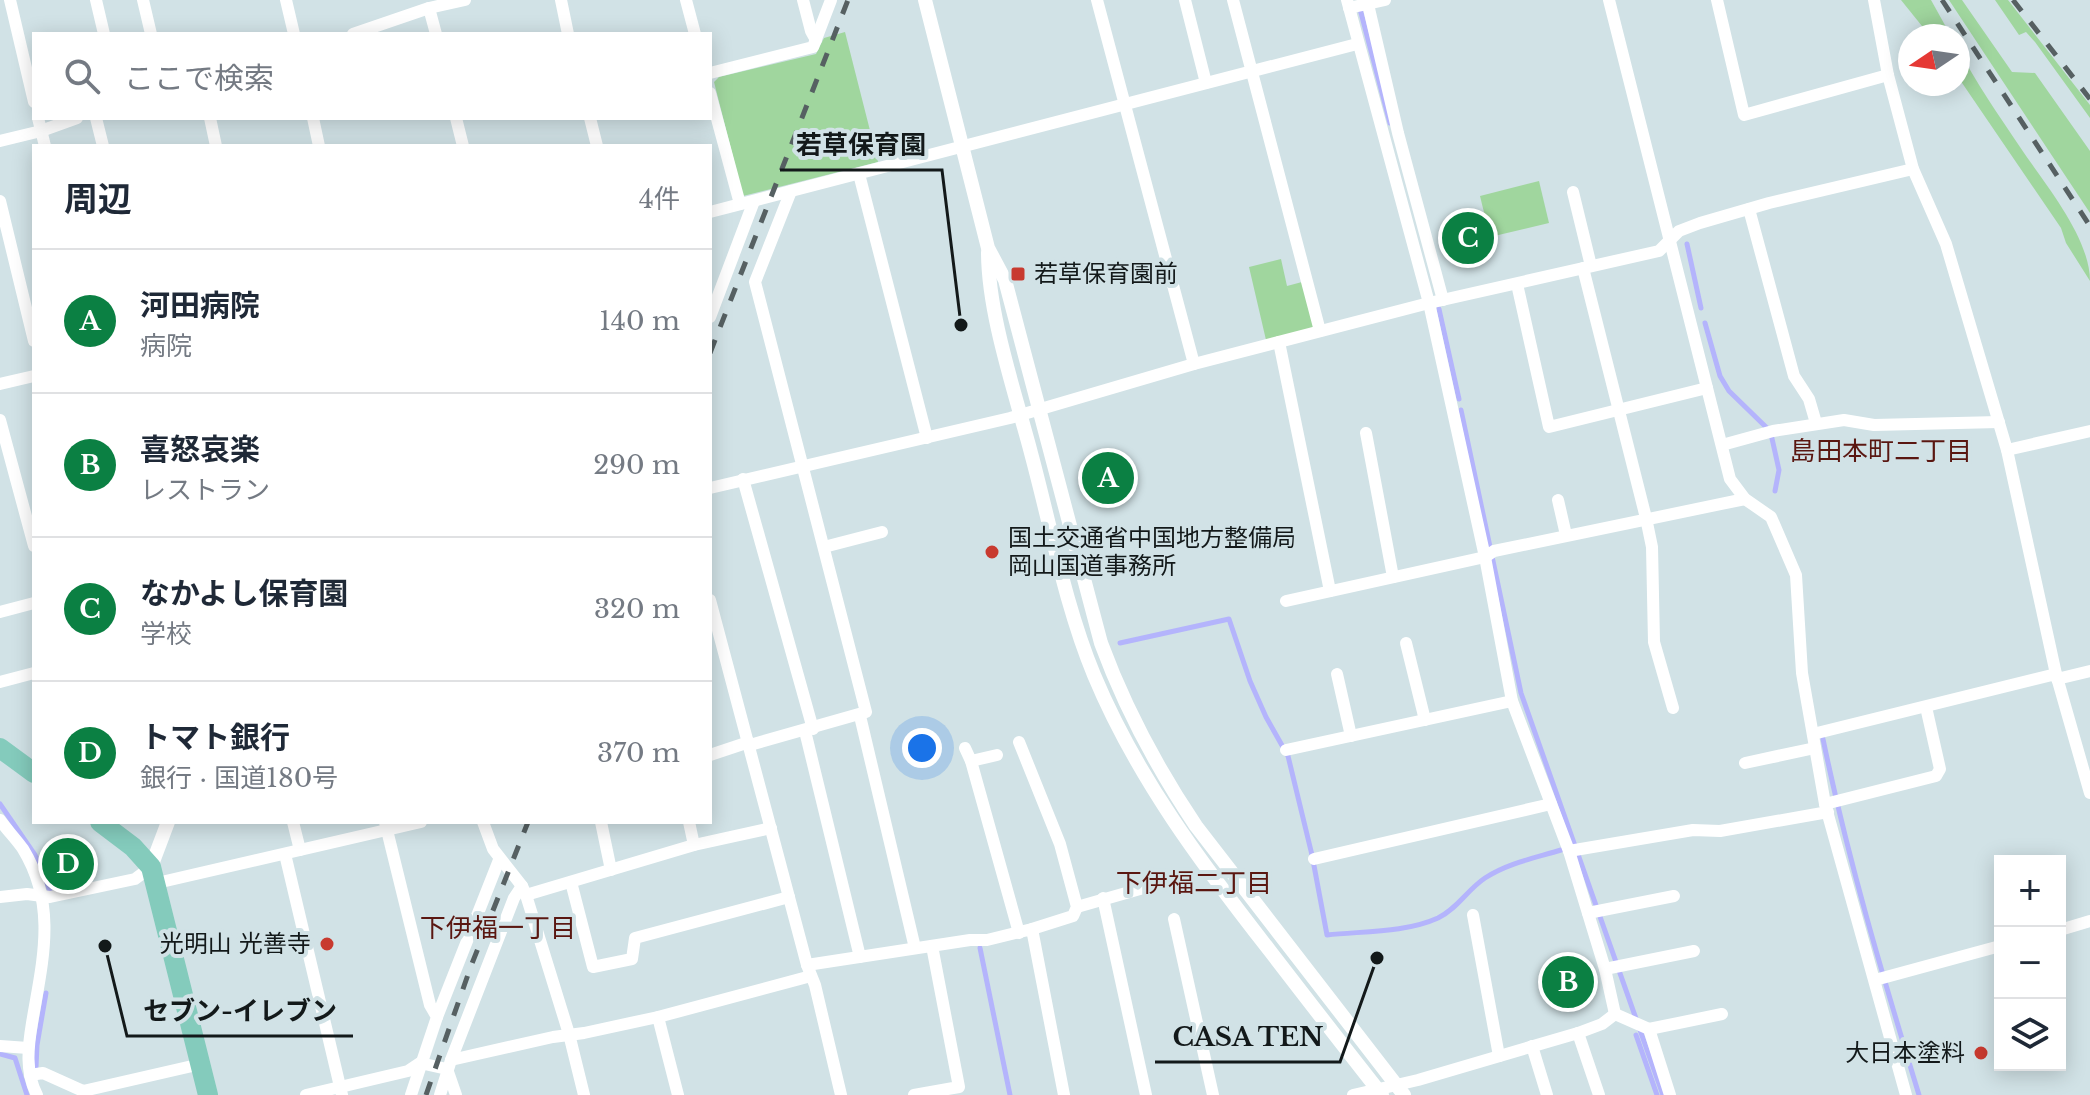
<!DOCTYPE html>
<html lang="ja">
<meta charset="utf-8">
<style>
:root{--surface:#fff;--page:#f6f6f7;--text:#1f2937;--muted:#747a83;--line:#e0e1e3;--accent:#0b8043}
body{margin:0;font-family:"Libre Baskerville","Noto Sans JP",serif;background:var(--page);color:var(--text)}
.controls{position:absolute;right:24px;bottom:24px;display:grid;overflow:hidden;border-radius:0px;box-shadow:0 4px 20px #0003}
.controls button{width:72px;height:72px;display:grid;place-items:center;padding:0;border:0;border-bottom:2px solid var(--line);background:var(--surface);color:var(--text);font:40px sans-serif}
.compass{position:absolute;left:1898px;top:24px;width:72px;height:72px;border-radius:50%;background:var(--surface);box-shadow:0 4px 20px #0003;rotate:257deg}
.you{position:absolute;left:922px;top:748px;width:28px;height:28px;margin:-20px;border:6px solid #fff;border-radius:50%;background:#1a73e8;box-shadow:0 0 0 12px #1a73e833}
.badge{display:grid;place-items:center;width:52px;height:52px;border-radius:50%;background:var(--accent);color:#fff;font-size:26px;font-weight:700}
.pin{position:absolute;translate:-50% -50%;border:4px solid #fff;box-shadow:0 2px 8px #0006}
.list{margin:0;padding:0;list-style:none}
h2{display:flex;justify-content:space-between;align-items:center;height:104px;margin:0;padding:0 32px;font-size:34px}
h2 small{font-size:26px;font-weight:400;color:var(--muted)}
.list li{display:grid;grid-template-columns:52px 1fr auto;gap:24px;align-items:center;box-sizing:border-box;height:144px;padding:0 32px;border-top:2px solid var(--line)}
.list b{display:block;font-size:30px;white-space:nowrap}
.list p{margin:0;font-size:26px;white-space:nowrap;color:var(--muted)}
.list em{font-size:26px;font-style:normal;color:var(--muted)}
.icon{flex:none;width:44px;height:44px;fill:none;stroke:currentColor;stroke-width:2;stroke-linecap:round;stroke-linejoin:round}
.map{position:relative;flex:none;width:2090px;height:1095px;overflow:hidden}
.search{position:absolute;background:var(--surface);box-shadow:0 4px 20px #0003;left:32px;top:32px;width:680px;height:88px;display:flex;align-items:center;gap:20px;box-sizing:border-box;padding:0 28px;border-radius:0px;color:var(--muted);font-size:30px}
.panel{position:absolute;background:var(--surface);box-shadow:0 4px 20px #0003;left:32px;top:144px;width:680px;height:680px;border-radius:0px}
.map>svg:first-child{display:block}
.green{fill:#a0d69e}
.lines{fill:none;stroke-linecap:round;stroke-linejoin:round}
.stream{stroke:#b4b4fc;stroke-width:5}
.minor{stroke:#fff;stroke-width:12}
.tertiary{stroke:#fff;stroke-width:14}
.trunk{stroke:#84cbbc;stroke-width:20}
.rail{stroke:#566062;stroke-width:5;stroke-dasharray:14 14;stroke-linecap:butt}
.poi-dot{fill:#c83a2f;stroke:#d1e2e6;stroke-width:3}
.labels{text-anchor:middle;stroke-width:8;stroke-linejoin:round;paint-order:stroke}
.poi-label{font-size:24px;fill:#13191a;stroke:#d1e2e6;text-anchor:start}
.neighbourhood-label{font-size:26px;fill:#5a1711;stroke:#d1e2e6}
.leader{fill:none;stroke:#13191a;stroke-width:3}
.callout-dot{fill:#13191a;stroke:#d1e2e6;stroke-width:3}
.callout-label{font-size:26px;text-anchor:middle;font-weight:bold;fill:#13191a;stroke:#d1e2e6;stroke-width:8;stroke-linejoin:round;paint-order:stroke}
</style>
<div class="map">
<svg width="2090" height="1095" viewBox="0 0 2090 1095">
<rect width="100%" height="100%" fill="#d1e2e6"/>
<!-- green -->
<g class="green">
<polygon points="1901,0 1931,0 1951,36 1930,36"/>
<polygon points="1949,0 1962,0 2012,72 2035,73 2090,151 2090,213"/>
<polygon points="1995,0 2008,0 2090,105 2090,118 2035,42 2026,32 2019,35"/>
<polygon points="845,32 878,162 743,196 714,82 719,77 816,54 824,38"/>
<path d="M1958,48c18,35 40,66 62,99 24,36 70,90 70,134l-24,-38 -5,-15 -103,-151z"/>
<polygon points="1539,181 1549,223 1490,237 1480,196"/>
<polygon points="1281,259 1287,286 1302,282 1314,329 1266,340 1249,267"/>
</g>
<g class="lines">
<!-- stream -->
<g class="stream">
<polyline points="1359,5 1390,123"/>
<polyline points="1687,244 1701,308"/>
<polyline points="1439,309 1459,399"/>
<polyline points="1705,323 1720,376 1729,391 1768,429"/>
<polyline points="1461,410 1521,693 1663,1095"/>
<polyline points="1771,434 1779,470 1775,491"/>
<path d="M1120,643l109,-24 21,62 16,36 22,39 24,99 15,80c35,-4 78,-2 111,-17 20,-10 29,-28 47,-40 23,-15 50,-20 76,-28"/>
<path d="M1823,739c25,121 60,238 96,356"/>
<polyline points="0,804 35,855 50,891"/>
<polyline points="980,948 1010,1095"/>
<polyline points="1636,1035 1657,1095"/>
<polyline points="0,1054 15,1058 27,1095"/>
<polyline points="36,1067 37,1045 46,993"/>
</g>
<!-- minor -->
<g class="minor">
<polyline points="10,0 34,102"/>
<polyline points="96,0 104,34"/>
<polyline points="143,0 151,34"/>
<polyline points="286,0 294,34"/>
<polyline points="561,0 568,34"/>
<polyline points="686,0 695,34"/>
<polyline points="803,0 811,31 816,40"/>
<polyline points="1097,0 1194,364"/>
<polyline points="1185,0 1206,83"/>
<polyline points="1233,0 1320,331"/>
<polyline points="1347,0 1429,303 1485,557 1512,701 1569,851 1605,969 1615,1014"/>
<polyline points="1367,0 1398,133 1443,300"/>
<polyline points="1609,0 1730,479 1745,499 1771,517 1796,575 1802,673 1825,804 1906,1095"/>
<polyline points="1717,0 1744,115 1888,75"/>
<polyline points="1874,0 1888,75 1913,169 1946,244 2007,450 2056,674 2090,793"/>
<polyline points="429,8 436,34"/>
<polyline points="1349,8 1385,0"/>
<polyline points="353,34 429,8 465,0"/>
<polyline points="710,73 813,47 831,0"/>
<polyline points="710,93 740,204"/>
<polyline points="38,118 45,146"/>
<polyline points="96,118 103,146"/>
<polyline points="210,118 216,146"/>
<polyline points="313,118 319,146"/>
<polyline points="456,118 463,146"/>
<polyline points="590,118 597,146"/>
<polyline points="0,141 41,131 77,118"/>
<polyline points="859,174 927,438"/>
<polyline points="1573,192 1591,266"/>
<polyline points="0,201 34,341"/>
<polyline points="1749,209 1794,376 1809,399 1816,423"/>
<polyline points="710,212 1357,44"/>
<polyline points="1583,268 1646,518 1652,547 1654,642 1673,708"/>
<polyline points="1517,284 1549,427 1707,388"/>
<polyline points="710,317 754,201"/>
<polyline points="1279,342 1330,591"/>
<polyline points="0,384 34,376"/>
<polyline points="0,420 34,546"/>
<polyline points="1366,433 1393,577"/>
<polyline points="1722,445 1773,431 1844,420 1874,425 1999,422"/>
<polyline points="2007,450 2090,431"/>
<polyline points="743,479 813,729"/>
<polyline points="710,488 1010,418 1194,364 1429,303 1659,251 1679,231 1700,223 1769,203 1913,169"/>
<polyline points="1558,500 1566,535"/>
<polyline points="824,547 882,532"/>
<polyline points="710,600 807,965 815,985 841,1095"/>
<polyline points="1286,601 1485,557 1494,551 1745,499"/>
<polyline points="0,612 34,603"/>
<polyline points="1406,643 1425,720"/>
<polyline points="1337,674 1351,736"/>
<polyline points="2057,679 2090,671"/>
<polyline points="0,682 34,673"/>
<polyline points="860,716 915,948"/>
<polyline points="805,731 860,957"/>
<polyline points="1813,734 2056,674"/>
<polyline points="1019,742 1060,844 1077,907 1073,916 1032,929"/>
<polyline points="750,745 866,712 755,282 791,191"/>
<polyline points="965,748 971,761 1019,933"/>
<polyline points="1286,750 1512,701"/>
<polyline points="710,755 749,742"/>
<polyline points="971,761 997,755"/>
<polyline points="1745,763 1815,748"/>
<polyline points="1825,804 1936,776 1940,769 1926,707"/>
<path d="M0,820c7,10 16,19 23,29 35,57 19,114 9,174 -4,24 -7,49 5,72"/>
<polyline points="293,822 300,850"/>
<polyline points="385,822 430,1005 437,1017 411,1095"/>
<polyline points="483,822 493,849 522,886 526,895 569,1034 584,1095"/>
<polyline points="601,822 611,870"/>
<polyline points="689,822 694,845"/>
<polyline points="1569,851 1693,830 1720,831 1828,812"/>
<polyline points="285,854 342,1095"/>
<polyline points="1314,859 1551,804"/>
<polyline points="571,882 593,967 632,959 635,938 789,897"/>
<polyline points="157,883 421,822"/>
<polyline points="526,895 694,845 771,828"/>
<polyline points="0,897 27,894 50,897 135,879 151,867"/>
<polyline points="1103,898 1146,1095"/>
<polyline points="1077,907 1154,885"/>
<polyline points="1588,913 1674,896"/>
<polyline points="1473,915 1499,1056"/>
<polyline points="1174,919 1213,1095"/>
<polyline points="2060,930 2090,921"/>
<polyline points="807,965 970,940 987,940 1032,929 1064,1095"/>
<polyline points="1605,969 1694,951"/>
<polyline points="1875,980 2000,946"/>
<polyline points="1615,1014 1649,1029 1670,1095"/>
<polyline points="437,1017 499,860"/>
<polyline points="658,1017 678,1095"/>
<polyline points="1649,1029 1722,1014"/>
<polyline points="1578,1033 1599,1095"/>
<polyline points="0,1046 28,1048"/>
<polyline points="1532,1046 1547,1095"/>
<polyline points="451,1060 514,898 522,886"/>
<polyline points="447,1069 456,1095"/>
<polyline points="30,1075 43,1073 83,1091 201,1064"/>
<polyline points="306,1095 408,1071 420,1063 447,1069"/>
<polyline points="440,1095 451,1060 553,1037 584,1033 658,1017 811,976"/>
<polyline points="914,1095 959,1087 932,946"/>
<polyline points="1353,1095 1418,1080 1578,1033 1602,1024 1615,1014"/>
</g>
<!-- tertiary -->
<g class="tertiary">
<path d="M925,0l63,248 17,32 96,363c24,65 56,125 95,183l208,269"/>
<path d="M988,252c0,62 27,140 43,201 20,74 34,152 63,222 43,103 108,189 176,276 37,48 74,96 112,144"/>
<polyline points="151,867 168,822"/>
</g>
<!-- trunk -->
<g class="trunk">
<polyline points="0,748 34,773"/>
<polyline points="100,822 133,847 151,867 208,1095"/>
</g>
<!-- rail -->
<g class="rail">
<polyline points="1942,0 2090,226"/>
<polyline points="2013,0 2090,99"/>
<polyline points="710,353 848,0"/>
<polyline points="426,1095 471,966 528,822"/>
</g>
</g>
<!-- markers -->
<g class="poi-dot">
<rect x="1010" y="266" width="16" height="16" rx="4"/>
<circle cx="992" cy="552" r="8"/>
<circle cx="327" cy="944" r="8"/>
<circle cx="1981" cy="1053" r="8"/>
</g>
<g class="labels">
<!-- poi labels -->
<g class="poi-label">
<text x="1034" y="282">若草保育園前</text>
<text x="1008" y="546">国土交通省中国地方整備局<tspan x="1008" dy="28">岡山国道事務所</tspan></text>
<text x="311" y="952" text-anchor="end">光明山 光善寺</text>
<text x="1965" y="1061" text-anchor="end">大日本塗料</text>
</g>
<!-- neighbourhood labels -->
<g class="neighbourhood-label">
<text x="1881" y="460">島田本町二丁目</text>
<text x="1194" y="892">下伊福二丁目</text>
<text x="498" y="937">下伊福一丁目</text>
</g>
</g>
<!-- callouts -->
<path class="leader" d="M961 325L942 170H780M105 946L127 1036H353M1377 958L1340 1062H1155"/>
<g class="callout-dot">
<circle cx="961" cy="325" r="8"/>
<circle cx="105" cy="946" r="8"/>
<circle cx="1377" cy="958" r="8"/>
</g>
<g class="callout-label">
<text x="861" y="154">若草保育園</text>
<text x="240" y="1020">セブン-イレブン</text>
<text x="1248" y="1046">CASA TEN</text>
</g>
</svg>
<div class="controls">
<button>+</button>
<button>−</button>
<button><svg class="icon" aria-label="layers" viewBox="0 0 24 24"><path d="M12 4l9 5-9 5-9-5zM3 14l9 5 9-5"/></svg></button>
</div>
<svg class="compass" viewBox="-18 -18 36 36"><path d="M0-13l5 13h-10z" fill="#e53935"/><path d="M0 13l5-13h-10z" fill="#747a83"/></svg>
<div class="you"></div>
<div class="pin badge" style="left:1108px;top:478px">A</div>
<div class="pin badge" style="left:1568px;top:982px">B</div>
<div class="pin badge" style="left:1468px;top:238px">C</div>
<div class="pin badge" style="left:68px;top:864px">D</div>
<div class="search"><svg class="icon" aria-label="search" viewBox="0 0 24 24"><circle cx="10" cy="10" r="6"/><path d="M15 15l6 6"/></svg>ここで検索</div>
<section class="panel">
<h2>周辺<small>4件</small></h2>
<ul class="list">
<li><span class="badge">A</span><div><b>河田病院</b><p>病院</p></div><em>140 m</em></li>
<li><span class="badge">B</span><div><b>喜怒哀楽</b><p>レストラン</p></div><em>290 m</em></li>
<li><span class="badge">C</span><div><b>なかよし保育園</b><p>学校</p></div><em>320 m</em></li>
<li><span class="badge">D</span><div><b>トマト銀行</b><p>銀行 · 国道180号</p></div><em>370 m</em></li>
</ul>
</section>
</div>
